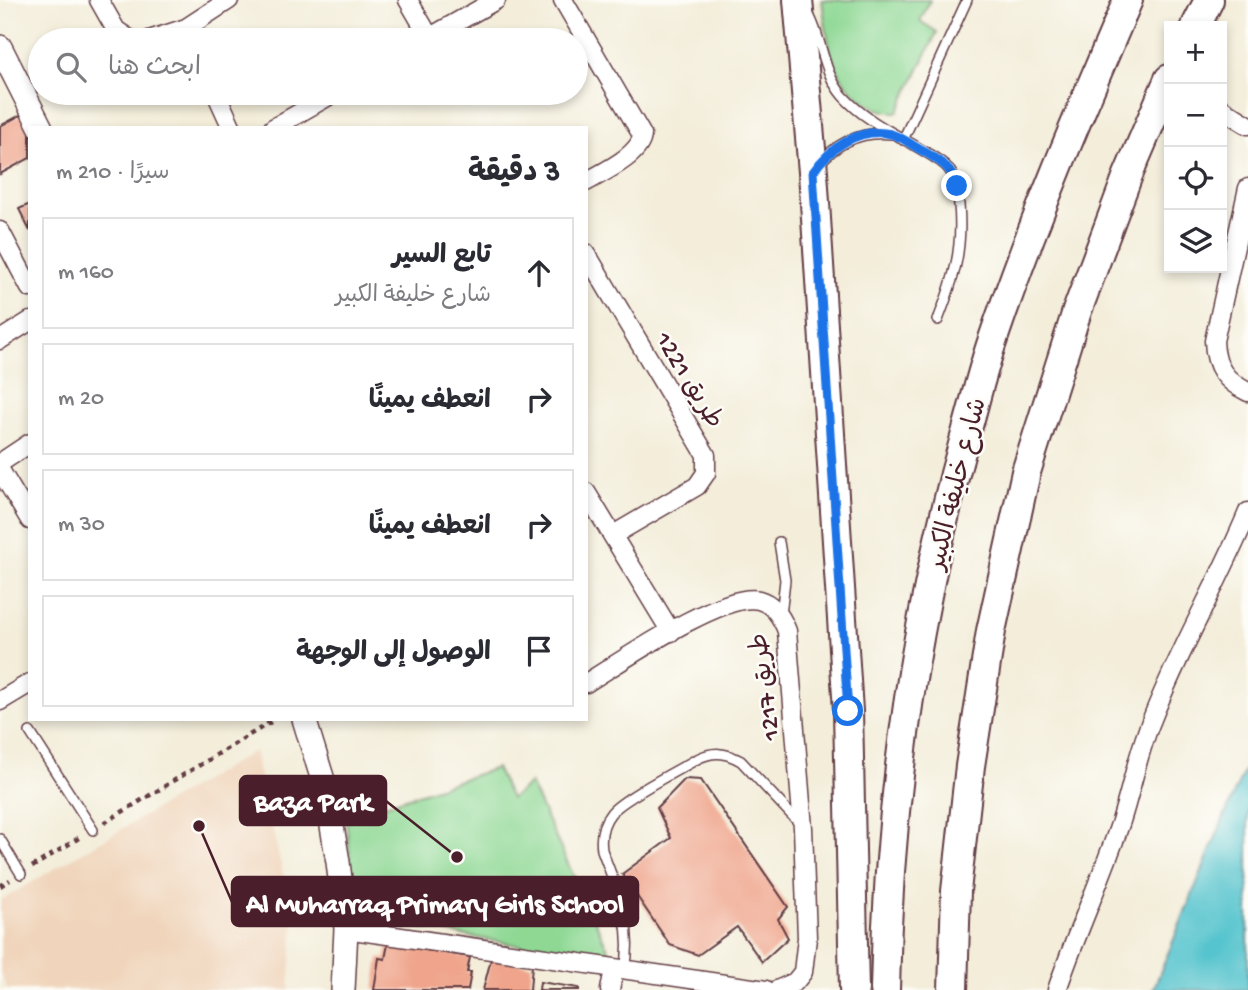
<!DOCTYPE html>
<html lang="ar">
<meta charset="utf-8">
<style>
:root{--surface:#fff;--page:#f7f7f7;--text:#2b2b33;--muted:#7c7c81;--line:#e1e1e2}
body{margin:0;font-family:"Gochi Hand","Playpen Sans Arabic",sans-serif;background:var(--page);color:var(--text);direction:rtl}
.controls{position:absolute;right:21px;top:21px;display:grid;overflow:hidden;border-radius:0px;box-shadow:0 4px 10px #0003}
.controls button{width:63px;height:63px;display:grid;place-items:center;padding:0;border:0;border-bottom:2px solid var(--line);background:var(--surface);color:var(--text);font:35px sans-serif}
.stop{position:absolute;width:21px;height:21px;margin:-16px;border:5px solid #1a73e8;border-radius:50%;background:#fff}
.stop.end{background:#1a73e8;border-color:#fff;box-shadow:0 2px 7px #0008}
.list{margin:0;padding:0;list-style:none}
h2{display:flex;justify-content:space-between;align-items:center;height:91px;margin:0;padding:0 28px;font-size:30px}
h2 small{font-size:23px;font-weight:400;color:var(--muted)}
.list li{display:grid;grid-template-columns:46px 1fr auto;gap:21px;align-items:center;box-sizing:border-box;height:112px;margin:0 14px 14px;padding:0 14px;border:2px solid var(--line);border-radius:0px}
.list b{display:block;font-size:26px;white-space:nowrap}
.list p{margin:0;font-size:23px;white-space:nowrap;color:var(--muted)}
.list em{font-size:23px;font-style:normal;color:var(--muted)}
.icon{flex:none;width:38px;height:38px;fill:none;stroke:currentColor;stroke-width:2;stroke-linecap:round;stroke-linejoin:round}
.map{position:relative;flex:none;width:1248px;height:990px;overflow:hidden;direction:ltr}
.search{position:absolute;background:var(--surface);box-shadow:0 4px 10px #0003;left:28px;top:28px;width:560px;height:77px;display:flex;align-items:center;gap:18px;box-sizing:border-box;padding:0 24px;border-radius:38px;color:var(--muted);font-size:26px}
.panel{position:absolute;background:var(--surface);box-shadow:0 4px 10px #0003;left:28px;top:126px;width:560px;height:595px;border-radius:0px;direction:rtl}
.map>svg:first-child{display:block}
.built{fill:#f0d5bc}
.green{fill:#8ed894;stroke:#6c7c60;stroke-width:2}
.water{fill:#57c4ce;stroke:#50727c;stroke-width:2}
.building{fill:#efa48b}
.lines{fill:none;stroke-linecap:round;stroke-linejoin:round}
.service-casing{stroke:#633e45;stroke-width:12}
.minor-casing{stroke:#633e45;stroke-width:21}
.tertiary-casing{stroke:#633e45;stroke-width:26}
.primary-casing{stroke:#633e45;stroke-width:32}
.path{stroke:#633e45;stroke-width:4.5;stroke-dasharray:5 5;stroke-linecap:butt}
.service{stroke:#fff;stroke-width:9}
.minor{stroke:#fff;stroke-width:18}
.tertiary{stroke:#fff;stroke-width:23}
.primary{stroke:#fff;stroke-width:28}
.route{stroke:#1a73e8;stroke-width:9}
.labels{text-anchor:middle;stroke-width:5;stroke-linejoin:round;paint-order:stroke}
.street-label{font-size:26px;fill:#4a1f2b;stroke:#fdfcf7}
.leader{fill:none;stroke:#4a1f2b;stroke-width:2.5}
.callout-dot{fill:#4a1f2b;stroke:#fdfcf7;stroke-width:2.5}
.callout{fill:#4a1f2b;stroke:#4a1f2b;stroke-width:2.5}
.callout-label{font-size:28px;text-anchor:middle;font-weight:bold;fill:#fff}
</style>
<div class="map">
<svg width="1248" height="990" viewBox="0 0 1248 990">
<rect width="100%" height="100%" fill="#fdfcf7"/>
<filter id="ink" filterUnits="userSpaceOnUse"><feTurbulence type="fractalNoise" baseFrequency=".0143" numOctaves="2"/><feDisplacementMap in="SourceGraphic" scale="14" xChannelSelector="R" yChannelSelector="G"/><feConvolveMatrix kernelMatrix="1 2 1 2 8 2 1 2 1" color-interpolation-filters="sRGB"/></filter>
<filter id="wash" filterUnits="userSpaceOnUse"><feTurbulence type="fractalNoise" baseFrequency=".00686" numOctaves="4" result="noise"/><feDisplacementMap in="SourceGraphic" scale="28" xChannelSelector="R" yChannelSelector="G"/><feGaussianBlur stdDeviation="1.57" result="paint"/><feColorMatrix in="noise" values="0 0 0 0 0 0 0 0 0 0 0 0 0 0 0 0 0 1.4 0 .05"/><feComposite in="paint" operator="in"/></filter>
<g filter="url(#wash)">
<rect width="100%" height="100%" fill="#f3edd9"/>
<!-- built -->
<polygon class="built" points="254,751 294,920 289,990 8,990 0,973 0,901"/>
<!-- green -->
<g class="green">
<path d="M822,0h108l-10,21 17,11 -39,80c-15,1 -23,-4 -35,-12 -33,-23 -36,-63 -41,-100z"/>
<polygon points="496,768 511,799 530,783 614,962 370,919 358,909 354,896 346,818"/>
</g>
<!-- water -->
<polygon class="water" points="1248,763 1248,990 1153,990 1234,793"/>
<g id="blocks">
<!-- building -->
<g class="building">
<polygon points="105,30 110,40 85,40"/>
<polygon points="26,112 30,128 30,158 0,174 0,126"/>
<polygon points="30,204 30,231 19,209"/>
<polygon points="685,779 701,780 788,907 778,919 788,938 762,962 737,927 698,955 670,945 622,874 671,838 657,808"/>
<polygon points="388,944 470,957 467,972 471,972 468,990 374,990 379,958 385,959"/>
<polygon points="491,959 532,965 530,990 483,990"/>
<polygon points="540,982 579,988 579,990 539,990"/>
</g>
</g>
</g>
<g filter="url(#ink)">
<use href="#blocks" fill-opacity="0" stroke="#633e45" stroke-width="2"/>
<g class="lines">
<defs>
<g id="service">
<path d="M810,17c13,26 13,56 33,79 27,30 66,43 98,66 15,10 16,26 18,43 4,45 -5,74 -21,115"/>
<polyline points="903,140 967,0"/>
<path d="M818,165c19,-23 44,-34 74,-31"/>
<polyline points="779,542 785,580 781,615"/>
<polyline points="30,732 93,830"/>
<polyline points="0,839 21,874"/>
<path d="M625,970c9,-45 -8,-79 -23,-120 -2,-14 0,-26 9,-37 11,-14 67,-43 86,-54 16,-8 28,-7 44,2l59,63"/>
</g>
<g id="minor">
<polyline points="99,0 116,30 131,40"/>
<polyline points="408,0 430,38"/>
<path d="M563,0l79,135c-1,20 -39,37 -56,47"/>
<polyline points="149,40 186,28 229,0"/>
<polyline points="425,40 496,0"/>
<polyline points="216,93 232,128"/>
<polyline points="1222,109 1248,125"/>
<polyline points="273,128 334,93"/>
<path d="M1248,188l-34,153c1,26 11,40 34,51"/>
<polyline points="0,231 30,288"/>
<polyline points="586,253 706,455 706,473 697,486 613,535"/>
<polyline points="0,340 30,321"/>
<polyline points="0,463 30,443"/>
<polyline points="0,470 30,520"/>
<polyline points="586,492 671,632"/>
<path d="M586,683c33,-20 137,-92 173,-83 15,4 23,18 28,31l16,197 4,110 -4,34 -8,10 -18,8"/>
<polyline points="0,701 30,683"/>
<polyline points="346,929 766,990"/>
<polyline points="610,990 614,969"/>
<path d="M1057,990c19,-57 45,-112 64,-169 11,-34 17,-69 31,-102 28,-71 67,-137 96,-207"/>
</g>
<g id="tertiary">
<polyline points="0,47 41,128"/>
<polyline points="304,719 326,790 338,862 346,929 343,990"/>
</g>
<g id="primary">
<polyline points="798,0 813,172 848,711 854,990"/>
<polyline points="1196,26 1209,0"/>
<path d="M885,990c3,-190 31,-381 83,-564 8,-29 15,-58 25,-87 39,-115 87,-227 135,-339"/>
<polyline points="953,990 956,891 970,766 991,631 1026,472 1077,311 1128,175 1169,79"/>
</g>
</defs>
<!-- service casing -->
<use href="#service" class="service-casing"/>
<!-- minor casing -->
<use href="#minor" class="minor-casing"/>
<!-- tertiary casing -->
<use href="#tertiary" class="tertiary-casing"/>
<!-- primary casing -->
<use href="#primary" class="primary-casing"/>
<!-- path -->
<g class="path">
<polyline points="104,823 274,720"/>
<polyline points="32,867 82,836"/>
<polyline points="0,886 10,880"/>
</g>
<!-- service -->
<use href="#service" class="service"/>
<!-- minor -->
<use href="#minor" class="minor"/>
<!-- tertiary -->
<use href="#tertiary" class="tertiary"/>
<!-- primary -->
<use href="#primary" class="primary"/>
</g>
</g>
<g class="lines" filter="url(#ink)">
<!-- route -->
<path class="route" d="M848,711l-35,-539c17,-24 46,-45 78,-38 12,3 23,13 34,18 15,9 27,16 32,34"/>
</g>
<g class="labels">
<!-- street labels -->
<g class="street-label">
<text transform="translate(691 379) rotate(59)" y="9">طريق 1221</text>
<text transform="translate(955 483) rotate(-76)" y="9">شارع خليفة الكبير</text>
<text transform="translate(763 687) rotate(-97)" y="9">طريق 1217</text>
</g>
</g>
<!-- callouts -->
<path class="leader" d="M457 857L386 801M199 826L232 902"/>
<g class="callout-dot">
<circle cx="457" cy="857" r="7"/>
<circle cx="199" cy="826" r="7"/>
</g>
<g class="callout">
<rect x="240" y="776" width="146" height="49" rx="7"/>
<rect x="232" y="877" width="406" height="49" rx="7"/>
</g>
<g class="callout-label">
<text x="313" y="810">Baza Park</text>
<text x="435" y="912">Al Muharraq Primary Girls School</text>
</g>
</svg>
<div class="controls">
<button>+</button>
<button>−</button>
<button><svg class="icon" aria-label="locate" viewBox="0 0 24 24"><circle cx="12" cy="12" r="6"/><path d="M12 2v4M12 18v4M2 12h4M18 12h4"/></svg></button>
<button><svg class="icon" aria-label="layers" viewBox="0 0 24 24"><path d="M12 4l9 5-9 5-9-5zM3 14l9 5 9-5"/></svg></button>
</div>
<div class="stop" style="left:848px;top:711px"></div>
<div class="stop end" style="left:957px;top:186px"></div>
<div class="search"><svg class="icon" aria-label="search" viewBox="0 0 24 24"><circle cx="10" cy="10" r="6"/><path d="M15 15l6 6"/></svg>ابحث هنا</div>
<section class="panel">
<h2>3 دقيقة<small>سيرًا · 210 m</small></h2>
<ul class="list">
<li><svg class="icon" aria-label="ahead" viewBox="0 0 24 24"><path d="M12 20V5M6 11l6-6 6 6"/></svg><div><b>تابع السير</b><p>شارع خليفة الكبير</p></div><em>160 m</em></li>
<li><svg class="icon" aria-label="right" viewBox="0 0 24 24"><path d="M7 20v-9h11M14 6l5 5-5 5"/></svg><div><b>انعطف يمينًا</b></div><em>20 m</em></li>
<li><svg class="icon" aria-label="right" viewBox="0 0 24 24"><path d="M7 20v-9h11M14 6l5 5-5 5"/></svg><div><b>انعطف يمينًا</b></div><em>30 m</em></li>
<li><svg class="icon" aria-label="arrive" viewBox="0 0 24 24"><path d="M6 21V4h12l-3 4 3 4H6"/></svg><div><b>الوصول إلى الوجهة</b></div></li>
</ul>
</section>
</div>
